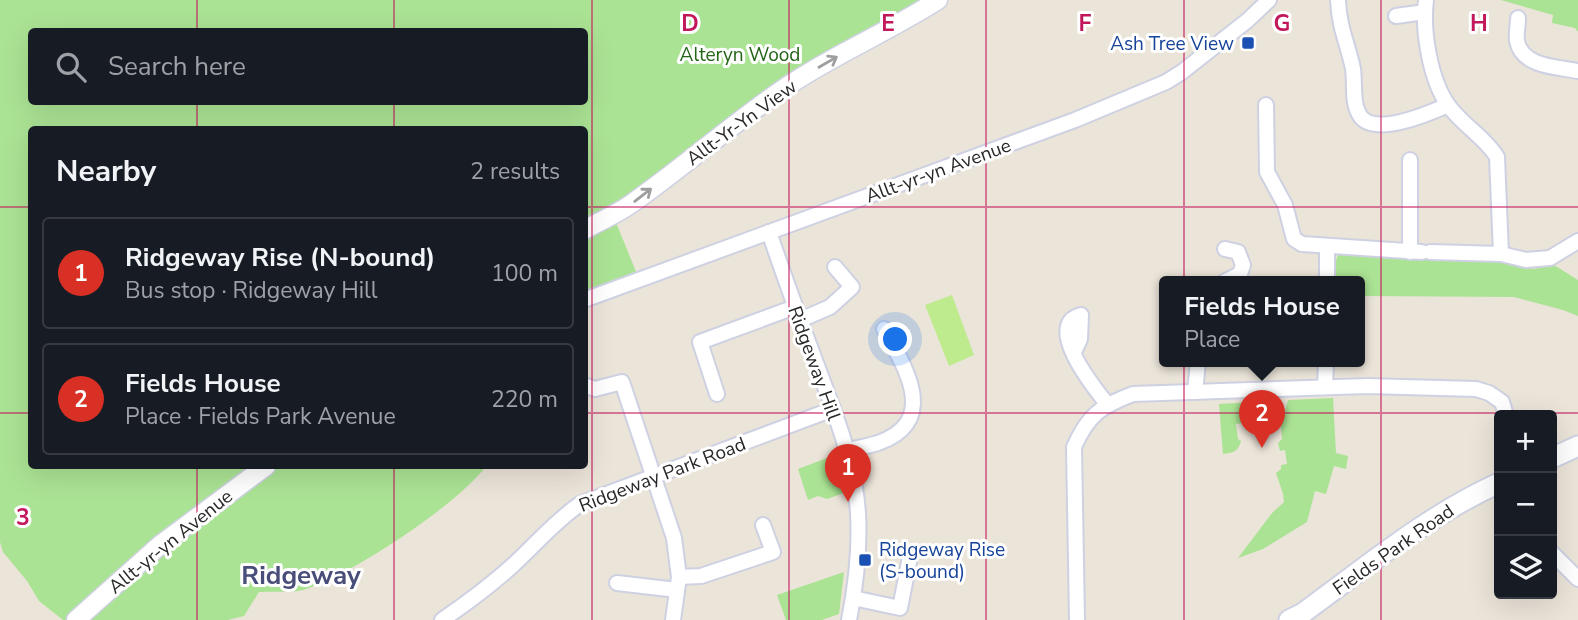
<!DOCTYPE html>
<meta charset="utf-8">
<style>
:root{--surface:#171b24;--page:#20242c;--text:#f1f3f6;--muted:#9ea1a6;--line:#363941;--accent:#d93025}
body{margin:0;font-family:"Nunito Sans",sans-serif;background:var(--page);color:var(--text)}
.controls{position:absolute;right:21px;bottom:21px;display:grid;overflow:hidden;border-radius:7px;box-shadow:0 7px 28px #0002}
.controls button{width:63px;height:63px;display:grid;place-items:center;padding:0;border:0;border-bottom:2px solid var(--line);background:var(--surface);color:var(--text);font:35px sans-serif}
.you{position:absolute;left:896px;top:340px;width:24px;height:24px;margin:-18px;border:5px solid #fff;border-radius:50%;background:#1a73e8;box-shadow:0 0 0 10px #1a73e833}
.badge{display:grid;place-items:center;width:46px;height:46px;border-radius:50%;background:var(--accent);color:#fff;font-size:23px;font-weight:700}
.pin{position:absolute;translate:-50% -58px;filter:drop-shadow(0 2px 4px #0008)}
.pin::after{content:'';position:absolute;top:37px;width:24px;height:21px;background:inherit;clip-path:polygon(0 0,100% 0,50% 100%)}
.popup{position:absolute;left:1159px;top:276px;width:206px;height:91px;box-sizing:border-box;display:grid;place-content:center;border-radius:7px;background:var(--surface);filter:drop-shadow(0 2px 5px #0005);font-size:23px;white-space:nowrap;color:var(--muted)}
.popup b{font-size:26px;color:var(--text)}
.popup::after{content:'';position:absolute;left:50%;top:100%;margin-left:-14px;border:14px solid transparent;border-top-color:var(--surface)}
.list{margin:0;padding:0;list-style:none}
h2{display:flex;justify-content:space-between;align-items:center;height:91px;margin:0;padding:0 28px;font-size:30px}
h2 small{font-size:23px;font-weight:400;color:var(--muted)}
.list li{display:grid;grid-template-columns:46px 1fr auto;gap:21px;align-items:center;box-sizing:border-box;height:112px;margin:0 14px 14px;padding:0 14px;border:2px solid var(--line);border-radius:7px}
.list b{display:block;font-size:26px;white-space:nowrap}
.list p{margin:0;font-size:23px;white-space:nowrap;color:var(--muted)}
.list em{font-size:23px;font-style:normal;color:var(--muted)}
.icon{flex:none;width:38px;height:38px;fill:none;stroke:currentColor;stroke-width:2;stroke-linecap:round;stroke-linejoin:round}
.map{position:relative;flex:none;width:1578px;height:620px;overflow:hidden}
.search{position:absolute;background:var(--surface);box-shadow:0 7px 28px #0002;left:28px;top:28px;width:560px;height:77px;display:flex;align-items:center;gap:18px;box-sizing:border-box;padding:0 24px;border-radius:7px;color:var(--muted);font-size:26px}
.panel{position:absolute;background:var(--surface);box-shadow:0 7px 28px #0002;left:28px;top:126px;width:560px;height:343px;border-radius:7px}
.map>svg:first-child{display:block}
.green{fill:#abe394;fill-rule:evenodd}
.pitch{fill:#bfeb8f}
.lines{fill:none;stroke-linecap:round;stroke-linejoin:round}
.minor-casing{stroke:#ced1e2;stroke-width:18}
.tertiary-casing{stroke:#ced1e2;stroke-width:21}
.secondary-casing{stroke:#ced1e2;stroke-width:23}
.minor{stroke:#fff;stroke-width:14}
.tertiary{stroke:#fff;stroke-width:18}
.secondary{stroke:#fff;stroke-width:19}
.oneway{stroke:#9e9e9e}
.grid{fill:none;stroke:#c2185b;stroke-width:2;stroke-opacity:0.55}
.transit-dot{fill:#1a4fb4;stroke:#fff;stroke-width:2.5}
.labels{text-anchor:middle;stroke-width:6;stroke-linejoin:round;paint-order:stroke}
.transit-label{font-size:19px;fill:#164399;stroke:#fff;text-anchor:end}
.park-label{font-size:19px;fill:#246518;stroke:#fff}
.street-label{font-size:19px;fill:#282828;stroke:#fff}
.district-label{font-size:26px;font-weight:bold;fill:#484e79;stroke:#fff}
.grid-label{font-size:23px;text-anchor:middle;font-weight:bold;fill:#c2185b;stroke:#fff;stroke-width:6;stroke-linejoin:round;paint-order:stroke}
</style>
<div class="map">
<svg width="1578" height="620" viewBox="0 0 1578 620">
<rect width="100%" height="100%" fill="#ebe4d9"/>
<!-- green -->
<g class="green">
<path d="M0,0h938l-83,46 -242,169 26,64 -54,21 -1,-170h-552v336h454c-26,37 -139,112 -183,124 -13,3 -30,1 -44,2l-15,24 -16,4h-165l-24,-19 -12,-20 -24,-29 -3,-10zM32,32h552v70h-552z"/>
<polygon points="1501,0 1578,0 1578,32 1575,28 1552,23 1553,15"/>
<polygon points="1338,254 1477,258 1534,269 1554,265 1578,280 1578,316 1563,310 1514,297 1360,296 1360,282 1336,282 1336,261"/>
<polygon points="1333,398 1336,453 1348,456 1346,469 1334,466 1326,494 1315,491 1307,522 1263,549 1238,558 1272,513 1284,502 1283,494 1276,473 1281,469 1281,465 1287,464 1285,450 1280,451 1278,443 1282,439 1281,426 1288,400"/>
<path d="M1269,401l-3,9 -9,11 -21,3 2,15 3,2c-3,11 -8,12 -18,13l-4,-50z"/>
<polygon points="835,455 844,493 827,499 818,496 808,500 798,469"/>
<polygon points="844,572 839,614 822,620 786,620 777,595"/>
</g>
<!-- pitch -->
<polygon class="pitch" points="952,295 974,355 949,366 925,305"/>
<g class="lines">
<defs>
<g id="minor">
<path d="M1338,0c1,28 10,44 15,69 2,13 -1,31 5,43 11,28 72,1 90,-7"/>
<path d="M1426,0c-4,31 4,79 22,105 14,20 37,32 49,52l4,97"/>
<polyline points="1396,16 1425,12"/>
<path d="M1518,18c0,7 -2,16 -1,23 5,26 40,26 61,30"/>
<polyline points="1266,105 1267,172 1285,205 1294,239 1302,244 1422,252"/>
<polyline points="1410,160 1410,252"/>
<path d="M769,232c15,44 31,88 47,131 18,48 39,99 42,150 2,36 -2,72 -9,107"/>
<polyline points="1430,252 1501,254 1526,260 1550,258 1578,241"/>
<polyline points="1224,282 1240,274 1243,265 1238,252 1225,249"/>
<polyline points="1327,282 1327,246"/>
<polyline points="584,300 1075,120 1166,82 1182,72 1248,20 1269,0"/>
<polyline points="800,320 830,307 852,287 835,267"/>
<path d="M1074,352l6,-13 1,-24c-38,10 14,74 26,89"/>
<polyline points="584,385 595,389 622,382 674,538 679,577 673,620"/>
<polyline points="1325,387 1326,362"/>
<polyline points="1195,392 1198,362"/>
<polyline points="717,394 700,342 795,307"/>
<path d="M846,451c11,-3 22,-5 32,-8 62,-22 27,-76 6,-114"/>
<polyline points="1552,553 1578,579"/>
<polyline points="679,577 701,576 773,552 763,525"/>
<polyline points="617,583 677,590"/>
<polyline points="853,598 900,608 910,557"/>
<path d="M442,620c25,-17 48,-34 70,-54 23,-21 42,-44 68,-62l253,-95"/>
<path d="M1077,620l-3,-173c14,-32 27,-41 59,-53l234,-8 109,3 13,4 13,9 4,13"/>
</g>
<g id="tertiary">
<path d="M584,230c16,-9 33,-16 47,-26 54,-38 103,-82 158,-119 48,-32 101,-54 149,-85"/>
<polyline points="76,620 160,545 266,466"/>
</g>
<g id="secondary">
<polyline points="1552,458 1578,446"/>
<path d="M1289,620l14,-7c63,-46 125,-98 196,-130"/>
</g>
</defs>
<!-- minor casing -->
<use href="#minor" class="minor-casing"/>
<!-- tertiary casing -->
<use href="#tertiary" class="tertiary-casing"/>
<!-- secondary casing -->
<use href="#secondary" class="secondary-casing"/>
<!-- minor -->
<use href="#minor" class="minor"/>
<!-- tertiary -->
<use href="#tertiary" class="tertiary"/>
<!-- secondary -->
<use href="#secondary" class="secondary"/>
</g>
<!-- one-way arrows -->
<defs><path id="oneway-shaft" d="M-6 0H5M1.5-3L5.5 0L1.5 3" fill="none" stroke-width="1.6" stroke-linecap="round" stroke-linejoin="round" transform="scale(1.75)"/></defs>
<g class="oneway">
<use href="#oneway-shaft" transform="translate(828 62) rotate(-30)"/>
<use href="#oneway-shaft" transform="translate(643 195) rotate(-38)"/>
</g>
<!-- grid -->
<path class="grid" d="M197,0v32M394,0v32M592,0v620M789,0v620M986,0v620M1184,0v620M1381,0v620M197,102v28M394,102v28M0,207h32M584,207h994M0,413h32M584,413h994M197,466v154M394,466v154"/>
<!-- markers -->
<g class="transit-dot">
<rect x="1241" y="36" width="14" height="14" rx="3.5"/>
<rect x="858" y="553" width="14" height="14" rx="3.5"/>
</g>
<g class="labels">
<!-- transit labels -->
<g class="transit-label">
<text x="1234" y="50">Ash Tree View</text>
<text x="879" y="556" text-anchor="start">Ridgeway Rise<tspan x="879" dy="22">(S-bound)</tspan></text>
</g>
<!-- park labels -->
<g class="park-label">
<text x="740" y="61">Alteryn Wood</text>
</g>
<!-- street labels -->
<g class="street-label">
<text transform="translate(741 122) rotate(-36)" y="7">Allt-Yr-Yn View</text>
<text transform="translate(938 170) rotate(-20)" y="7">Allt-yr-yn Avenue</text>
<text transform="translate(815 363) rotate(70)" y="7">Ridgeway Hill</text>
<text transform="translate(662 474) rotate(-21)" y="7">Ridgeway Park Road</text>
<text transform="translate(170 541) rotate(-39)" y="7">Allt-yr-yn Avenue</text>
<text transform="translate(1393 549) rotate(-35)" y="7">Fields Park Road</text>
</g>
<!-- district labels -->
<g class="district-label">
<text x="301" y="584">Ridgeway</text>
</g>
</g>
<g class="grid-label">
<text x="690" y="31">D</text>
<text x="888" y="31">E</text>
<text x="1085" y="31">F</text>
<text x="1282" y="31">G</text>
<text x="1479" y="31">H</text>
<text x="23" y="525">3</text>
</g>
</svg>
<div class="controls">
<button>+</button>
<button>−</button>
<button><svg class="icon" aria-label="layers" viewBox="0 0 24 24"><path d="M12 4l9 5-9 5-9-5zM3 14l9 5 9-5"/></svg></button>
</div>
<div class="you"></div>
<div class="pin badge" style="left:848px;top:502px">1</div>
<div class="pin badge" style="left:1262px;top:448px">2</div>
<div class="popup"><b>Fields House</b>Place</div>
<div class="search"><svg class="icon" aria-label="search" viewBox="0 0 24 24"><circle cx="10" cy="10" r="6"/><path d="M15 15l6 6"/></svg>Search here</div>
<section class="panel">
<h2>Nearby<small>2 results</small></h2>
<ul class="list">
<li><span class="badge">1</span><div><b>Ridgeway Rise (N-bound)</b><p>Bus stop · Ridgeway Hill</p></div><em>100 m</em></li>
<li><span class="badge">2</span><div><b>Fields House</b><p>Place · Fields Park Avenue</p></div><em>220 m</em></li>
</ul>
</section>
</div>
